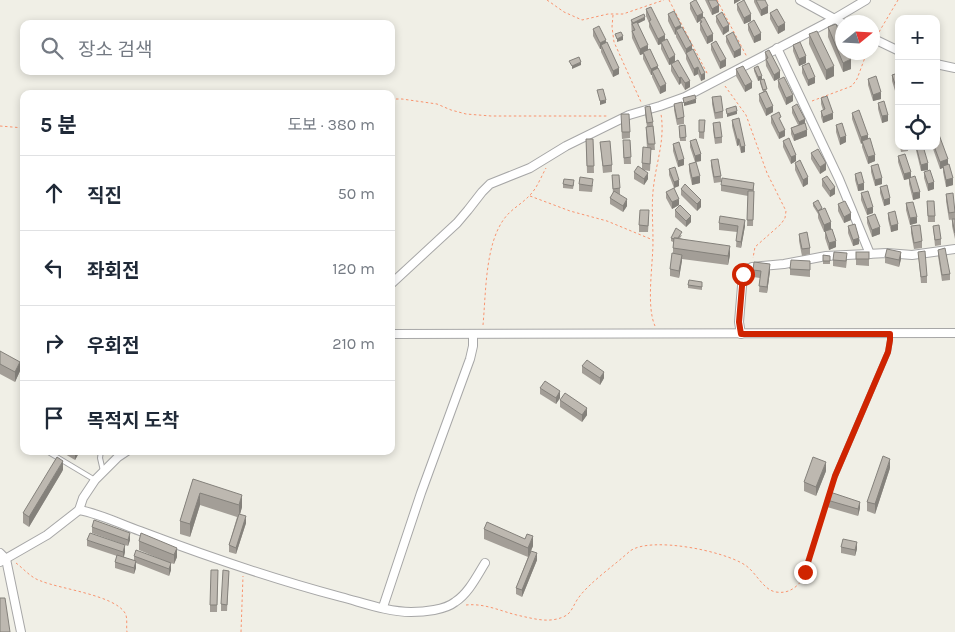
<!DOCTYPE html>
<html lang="ko">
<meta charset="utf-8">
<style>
:root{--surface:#fff;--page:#f6f6f7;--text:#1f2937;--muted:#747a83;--line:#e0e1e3}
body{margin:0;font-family:Karla,"Noto Sans KR",sans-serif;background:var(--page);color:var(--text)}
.controls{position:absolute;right:15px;top:15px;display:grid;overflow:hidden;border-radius:10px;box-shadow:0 2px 8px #0003}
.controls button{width:45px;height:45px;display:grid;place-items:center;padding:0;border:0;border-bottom:1px solid var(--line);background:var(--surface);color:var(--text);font:25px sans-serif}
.compass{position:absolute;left:835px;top:15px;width:45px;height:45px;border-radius:50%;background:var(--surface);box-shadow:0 2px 8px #0003;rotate:72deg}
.stop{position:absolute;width:15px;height:15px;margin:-11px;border:4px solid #cf2401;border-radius:50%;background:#fff}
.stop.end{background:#cf2401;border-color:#fff;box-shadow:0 1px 5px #0008}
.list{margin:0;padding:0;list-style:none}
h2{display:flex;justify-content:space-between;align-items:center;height:65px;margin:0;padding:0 20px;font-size:21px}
h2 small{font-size:16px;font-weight:400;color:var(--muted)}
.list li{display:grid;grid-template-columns:32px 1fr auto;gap:15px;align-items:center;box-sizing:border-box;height:75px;padding:0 20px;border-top:1px solid var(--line)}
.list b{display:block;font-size:19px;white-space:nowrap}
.list em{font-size:16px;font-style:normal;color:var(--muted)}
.icon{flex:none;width:28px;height:28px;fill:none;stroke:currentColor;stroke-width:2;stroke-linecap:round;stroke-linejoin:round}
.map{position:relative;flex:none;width:955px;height:632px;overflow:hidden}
.search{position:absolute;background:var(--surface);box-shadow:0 2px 8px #0003;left:20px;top:20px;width:375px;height:55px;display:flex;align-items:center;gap:12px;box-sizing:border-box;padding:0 18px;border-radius:10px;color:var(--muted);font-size:19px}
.panel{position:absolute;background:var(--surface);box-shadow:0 2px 8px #0003;left:20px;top:90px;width:375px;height:365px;border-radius:10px}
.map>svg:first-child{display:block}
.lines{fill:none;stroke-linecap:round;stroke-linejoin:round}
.lane-casing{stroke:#a7a7a7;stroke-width:6}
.street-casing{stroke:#a7a7a7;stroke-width:10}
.path{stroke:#f9946f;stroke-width:1;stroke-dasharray:2.5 2.5;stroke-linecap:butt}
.lane{stroke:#fff;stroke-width:4}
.street{stroke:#fff;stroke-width:8}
.wall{fill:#a39e97}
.shaded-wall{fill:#84817b}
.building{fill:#bdb8b0;stroke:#84817b}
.route{stroke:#cf2401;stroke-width:6}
</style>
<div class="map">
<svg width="955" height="632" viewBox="0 0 955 632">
<rect width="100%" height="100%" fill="#f0efe6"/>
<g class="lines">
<defs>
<g id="lane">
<polyline points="101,451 100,458 103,471"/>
<polyline points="50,453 95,480"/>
<polyline points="835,476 888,352 890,340 890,334"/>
</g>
<g id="street">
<polyline points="800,0 842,23"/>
<polyline points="872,38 899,51"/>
<polyline points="777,48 839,179 870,254"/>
<polyline points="936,64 955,68"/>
<polyline points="391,284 457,223 468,210 482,192 490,184 530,168 566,146 629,115 660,106 685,97 834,19 866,0"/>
<polyline points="391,334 955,333"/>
<polyline points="741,334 739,322 743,274 746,270 752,267 784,264 826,256 887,253 912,255 955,249"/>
<path d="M79,510c22,4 41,14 61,21 66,25 133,48 201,66 23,6 47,15 70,15 13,0 34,-2 44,-10 13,-8 22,-26 30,-39"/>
<polyline points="0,553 6,559 21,632"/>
<polyline points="0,562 47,535 79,510 83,498 95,480 118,457 127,451"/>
<polyline points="383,607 421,493 470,359 473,346 473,334"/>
</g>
</defs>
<!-- lane casing -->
<use href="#lane" class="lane-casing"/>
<!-- street casing -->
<use href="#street" class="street-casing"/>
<!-- path -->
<g class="path">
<polyline points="547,0 564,12 582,20 608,14 623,14 664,0"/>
<polyline points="669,0 708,75"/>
<polyline points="717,0 747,57"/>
<polyline points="613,15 612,27 614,42 641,102"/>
<polyline points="879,32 898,0"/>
<polyline points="725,86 746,115 767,173 786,211 785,218 781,224 755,247 753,258"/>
<polyline points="391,99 402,99 437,104 451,110 466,114 491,116 608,116"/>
<polyline points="812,101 852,86 857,79 867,52"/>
<polyline points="0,126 24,128"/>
<polyline points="530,196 570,211 607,221 653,240"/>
<path d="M483,325c3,-32 2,-80 21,-106 7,-10 18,-15 26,-24 7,-7 11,-18 16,-27"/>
<path d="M655,326c-9,-20 -2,-61 -2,-85 0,-19 -2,-38 1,-58 3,-23 11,-44 7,-69"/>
<path d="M16,563c8,6 15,15 25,18 19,8 73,14 84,32 3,5 1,13 2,19"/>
<path d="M466,605c20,-2 36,7 55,11 14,3 28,7 42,1 8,-3 9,-9 14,-17 10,-16 38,-35 53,-49 21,-15 94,0 115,14 11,7 18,25 31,27 12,2 20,-4 27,-13l30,-97"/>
<polyline points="241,632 243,576"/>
</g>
<!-- lane -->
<use href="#lane" class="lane"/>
<!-- street -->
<use href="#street" class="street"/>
</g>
<!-- wall -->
<g class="wall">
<polygon points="705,0 716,0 719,12 712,15"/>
<polygon points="754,0 765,0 768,13 761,16 754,2"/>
<polygon points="690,3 703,17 713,41 707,44 700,30 700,21 697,23 690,9"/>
<polygon points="737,4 751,21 744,24 737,10"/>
<polygon points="646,9 665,40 675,62 690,87 685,90 681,83 679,85 671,71 671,64 672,64 669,65 661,49 661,44 658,45 649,27 649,23 646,16"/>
<polygon points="770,13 785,30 778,34 770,19"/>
<polygon points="668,14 681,28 705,79 701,81 698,74 694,76 686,59 686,55 676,37 676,34 675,35 668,21"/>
<polygon points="716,16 729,31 723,35 716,22"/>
<polygon points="631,20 645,20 637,24 648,50 658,68 666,91 660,94 652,77 652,75 651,75 643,59 643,54 640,55 632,38"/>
<polygon points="748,24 761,40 754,43 748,30"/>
<polygon points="828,27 851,69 843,72 828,37"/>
<polygon points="593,29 606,43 619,74 613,77 601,52 601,49 600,49 593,36"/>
<polygon points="809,34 834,76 826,80 809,44"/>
<polygon points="726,36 741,55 734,58 726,42"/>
<polygon points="711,44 726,66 720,69 711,50"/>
<polygon points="793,45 806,63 799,66 793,51"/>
<polygon points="765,52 780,78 774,81 766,66"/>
<polygon points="802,66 815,83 808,86 802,73"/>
<polygon points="754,68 762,79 758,81 754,71"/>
<polygon points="736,69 752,88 745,92 736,76"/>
<polygon points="892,75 899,75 899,93 896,94 892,81"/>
<polygon points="868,79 881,99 873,101 868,85"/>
<polygon points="760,80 767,92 773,112 766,116 759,101 759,94 763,92 760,83"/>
<polygon points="778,80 793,101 786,105 778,87"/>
<polygon points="712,97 723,111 723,118 715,119 712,104"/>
<polygon points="821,98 833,119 823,123 821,117 821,111 823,110 821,104"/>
<polygon points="878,103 888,121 882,123 878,109"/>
<polygon points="674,104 684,117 684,124 677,125 674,110"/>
<polygon points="645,107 653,122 655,150 651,150 650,171 643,170 648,179 644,185 634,179 634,172 642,169 642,163 647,148 646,133 646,127 647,127 645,114"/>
<polygon points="792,107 805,123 807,136 794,141 791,134 791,128 798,125 792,113"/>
<polygon points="852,113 868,139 875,161 868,164 862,147 862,143 861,144 852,119"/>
<polygon points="771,116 781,122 785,136 779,139 771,123"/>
<polygon points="699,120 705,120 704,139 699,138"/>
<polygon points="732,120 745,152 741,153 739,145 737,146 732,126"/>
<polygon points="621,121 630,132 630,138 622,139"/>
<polygon points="713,123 722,137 722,143 715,144 713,130"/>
<polygon points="685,125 686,141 680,141 679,129"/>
<polygon points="836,125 846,142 840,145 836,132"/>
<polygon points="586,139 593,139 594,173 587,173"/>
<polygon points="630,140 631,164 624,164 623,147"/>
<polygon points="690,141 701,161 695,162 690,147"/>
<polygon points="783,141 796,161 791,164 783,147"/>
<polygon points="600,142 612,165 612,172 603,173"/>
<polygon points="673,144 684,165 678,167 673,151"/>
<polygon points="900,146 908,146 908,151 901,152"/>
<polygon points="915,146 923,146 928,170 921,171"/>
<polygon points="932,146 936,146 948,164 953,185 946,187 943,172 943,168 940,169"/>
<polygon points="811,153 826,170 820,174 811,159"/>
<polygon points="898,156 911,177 920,198 913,200 909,184 909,179 904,180 898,162"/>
<polygon points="711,160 721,176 721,182 714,183 711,166"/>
<polygon points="795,163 808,184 803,187 795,170"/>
<polygon points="689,164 700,183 692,185 689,171"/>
<polygon points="871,166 882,184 875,186 871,172"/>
<polygon points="669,169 679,186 674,188 669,175"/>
<polygon points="924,172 934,189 928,191 924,178"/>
<polygon points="855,174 864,190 858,191 855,180"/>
<polygon points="612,175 620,188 620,195 627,206 623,212 610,204 610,198 613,194"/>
<polygon points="822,179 835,194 830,197 822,186"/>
<polygon points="754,183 753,226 747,226 748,196 721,191 721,185"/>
<polygon points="563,184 574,184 573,189 563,188"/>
<polygon points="579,184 593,185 592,192 579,191"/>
<polygon points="880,187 890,204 884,206 880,193"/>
<polygon points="681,189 701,207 697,211 681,195"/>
<polygon points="666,192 679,205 672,209 666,198"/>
<polygon points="861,193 873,213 867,215 861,200"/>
<polygon points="946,194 955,208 955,239 952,226 952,219 954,219 949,220 946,201"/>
<polygon points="927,201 935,216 935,222 928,222"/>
<polygon points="813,203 822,209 831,229 824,232 818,218 818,214 813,206"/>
<polygon points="906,203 917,223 910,225 906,210"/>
<polygon points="838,204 851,220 844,223 838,211"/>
<polygon points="675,210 691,222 686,227 675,217"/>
<polygon points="888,213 898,230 891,232 888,219"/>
<polygon points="649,217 648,232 639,232 639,225"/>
<polygon points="867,217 880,234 872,237 867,223"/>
<polygon points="719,223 745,226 741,248 736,247 737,232 719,230"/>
<polygon points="848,226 859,244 853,246 848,233"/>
<polygon points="911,226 922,241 922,248 914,249 911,233"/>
<polygon points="933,226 941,239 941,245 935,246"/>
<polygon points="825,231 836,247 829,250 825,238"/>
<polygon points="799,234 810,248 810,254 802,256 799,241"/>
<polygon points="682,235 680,238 730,255 728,265 682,259 679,278 670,276 670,269 673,253 673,242 671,241 671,238"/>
<polygon points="938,250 950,274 950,280 942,281 938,256"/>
<polygon points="856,252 869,252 869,266 856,265"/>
<polygon points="918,252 927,276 927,283 921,283"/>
<polygon points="823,255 830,256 830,264 823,264"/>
<polygon points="885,257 901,259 899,267 885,263"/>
<polygon points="833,260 847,260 846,268 833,266"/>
<polygon points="810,268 810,277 790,275 790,269"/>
<polygon points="753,270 770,271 767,293 759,292 760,278 753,277"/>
<polygon points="702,282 702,290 688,288 688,285"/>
<polygon points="0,351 20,371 15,382 0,374"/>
<polygon points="582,366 604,378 600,385 582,373"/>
<polygon points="540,388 560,398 556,404 540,394"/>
<polygon points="560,400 587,415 582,422 560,407"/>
<polygon points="65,451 80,451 75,460 65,454"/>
<polygon points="890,468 875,514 867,511 867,502"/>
<polygon points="63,470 29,527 23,523 23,513"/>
<polygon points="826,471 816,496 804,491 804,482"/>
<polygon points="193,479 242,507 240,514 246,523 236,554 229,552 229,545 237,517 200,505 190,537 180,534 180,521"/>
<polygon points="827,500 860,508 858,516 827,507"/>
<polygon points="92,527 130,540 128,546 92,533"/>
<polygon points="484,529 533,546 531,551 537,560 522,597 516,594 516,588 528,557 484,539"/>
<polygon points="87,540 125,552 124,557 134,561 134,556 165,561 139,550 139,541 177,548 177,557 174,564 171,563 171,570 169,576 136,563 136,568 134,574 115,568 115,562 117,556 87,546"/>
<polygon points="841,547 857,549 855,556 841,553"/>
<polygon points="218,570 217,612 210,612 210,605"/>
<polygon points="229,571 227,611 221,611 221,604"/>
</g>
<!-- shaded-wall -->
<g class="shaded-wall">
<polygon points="734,0 741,0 734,4"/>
<polygon points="719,5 719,12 712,15 712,9"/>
<polygon points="768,6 768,13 761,16 761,10"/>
<polygon points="703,13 703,20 700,19 700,21 697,23 697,16"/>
<polygon points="751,14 751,21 744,24 744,18"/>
<polygon points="645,17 645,20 633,26 633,23"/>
<polygon points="785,23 785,30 778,34 778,27"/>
<polygon points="681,25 681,32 676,30 676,34 675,35 675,28"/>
<polygon points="729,25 729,31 723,35 723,28"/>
<polygon points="761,33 761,40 754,43 754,37"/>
<polygon points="713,34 713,41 707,44 707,37"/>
<polygon points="665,35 665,42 661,42 661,44 658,45 658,39"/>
<polygon points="623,36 623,40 617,42 617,39"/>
<polygon points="606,40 606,46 601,45 601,49 600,49 600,43"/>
<polygon points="648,45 648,52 643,52 643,54 640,55 640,49"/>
<polygon points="692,45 692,52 686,53 686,55 686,49"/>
<polygon points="741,48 741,55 734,58 734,52"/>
<polygon points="675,55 675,62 669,65 669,59"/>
<polygon points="806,56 806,63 799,66 799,59"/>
<polygon points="726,59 726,66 720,69 720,62"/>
<polygon points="851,59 851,69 843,72 843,63"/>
<polygon points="581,62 581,65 572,69 572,66"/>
<polygon points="658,66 658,72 652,71 652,75 651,75 651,69"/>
<polygon points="834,66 834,76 826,80 826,70"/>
<polygon points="698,67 698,74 694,76 694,69"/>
<polygon points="619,68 619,74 613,77 613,71"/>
<polygon points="780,71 780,78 774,81 774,75"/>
<polygon points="705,73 705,79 701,81 701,75"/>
<polygon points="762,76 762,79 758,81 758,77"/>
<polygon points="681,77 681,83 679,85 679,78"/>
<polygon points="815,77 815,83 808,86 808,80"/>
<polygon points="690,81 690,87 685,90 685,83"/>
<polygon points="752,82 752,88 745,92 745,86"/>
<polygon points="666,84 666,91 660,94 660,87"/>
<polygon points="899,86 899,93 896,94 896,87"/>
<polygon points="881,92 881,99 873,101 873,95"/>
<polygon points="793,95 793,101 786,105 786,98"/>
<polygon points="696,99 696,103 684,106 684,103"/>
<polygon points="606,100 606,103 600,105 600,101"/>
<polygon points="773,106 773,112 766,116 766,109"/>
<polygon points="737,111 737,114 727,117 727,114"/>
<polygon points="833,113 833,119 823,123 823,117"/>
<polygon points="888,115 888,121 882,123 882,116"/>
<polygon points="805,119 805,125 799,128 799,122"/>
<polygon points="785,130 785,136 779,139 779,133"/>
<polygon points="807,130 807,136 794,141 794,135"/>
<polygon points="868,135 868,141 862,141 862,143 861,144 861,137"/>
<polygon points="846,136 846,142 840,145 840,138"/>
<polygon points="737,139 739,139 739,145 737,146"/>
<polygon points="745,146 745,152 741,153 741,147"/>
<polygon points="701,154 701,161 695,162 695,156"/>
<polygon points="796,155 796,161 791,164 791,157"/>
<polygon points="875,155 875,161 868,164 868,157"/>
<polygon points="684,159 684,165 678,167 678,161"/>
<polygon points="948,159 948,166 940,169 940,162"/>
<polygon points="826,163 826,170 820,174 820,167"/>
<polygon points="928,163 928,170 921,171 921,165"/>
<polygon points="911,172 911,178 904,180 904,174"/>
<polygon points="648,173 648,179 644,185 644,179"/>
<polygon points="700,176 700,183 692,185 692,178"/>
<polygon points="808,177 808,184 803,187 803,180"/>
<polygon points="882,178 882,184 875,186 875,180"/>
<polygon points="953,178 953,185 946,187 946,180"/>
<polygon points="679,180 679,186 674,188 674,182"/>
<polygon points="934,182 934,189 928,191 928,184"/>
<polygon points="864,183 864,190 858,191 858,185"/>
<polygon points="835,187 835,194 830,197 830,191"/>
<polygon points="920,192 920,198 913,200 913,193"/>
<polygon points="890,198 890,204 884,206 884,200"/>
<polygon points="627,199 627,206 623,212 623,206"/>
<polygon points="679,199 679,205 672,209 672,202"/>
<polygon points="701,200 701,207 697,211 697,204"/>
<polygon points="873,207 873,213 867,215 867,209"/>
<polygon points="851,213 851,220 844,223 844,217"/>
<polygon points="691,216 691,222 686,227 686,221"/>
<polygon points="917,217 917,223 910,225 910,218"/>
<polygon points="745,220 745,226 741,248 741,242"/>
<polygon points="831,222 831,229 824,232 824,225"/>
<polygon points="898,224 898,230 891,232 891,226"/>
<polygon points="880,227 880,234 872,237 872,230"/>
<polygon points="859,238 859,244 853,246 853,240"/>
<polygon points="836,241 836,247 829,250 829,243"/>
<polygon points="730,246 730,255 728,265 728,256"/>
<polygon points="901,252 901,259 899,267 899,260"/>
<polygon points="682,255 682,261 679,278 679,271"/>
<polygon points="770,264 770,271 767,293 767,287"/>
<polygon points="20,362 20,371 15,382 15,372"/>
<polygon points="604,372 604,378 600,385 600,378"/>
<polygon points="560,391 560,398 556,404 556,398"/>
<polygon points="587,408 587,415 582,422 582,415"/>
<polygon points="75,451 80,451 75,460"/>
<polygon points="890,459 890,468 875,514 875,504"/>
<polygon points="63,461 63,470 29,527 29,517"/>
<polygon points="826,462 826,471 816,496 816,487"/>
<polygon points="200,493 200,505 190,537 190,524"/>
<polygon points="242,495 242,507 239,518 239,505"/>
<polygon points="860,502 860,508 858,516 858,509"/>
<polygon points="246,516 246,523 236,554 236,548"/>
<polygon points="130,533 130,540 128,546 128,540"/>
<polygon points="533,536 533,546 528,557 528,548"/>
<polygon points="857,542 857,549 855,556 855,550"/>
<polygon points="125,545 125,552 123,559 123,552"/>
<polygon points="177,548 177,557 174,564 174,555"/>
<polygon points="537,553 537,560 522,597 522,590"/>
<polygon points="136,561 136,568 134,574 134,568"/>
<polygon points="171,563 171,570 169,576 169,569"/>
</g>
<!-- building -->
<g class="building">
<polygon points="695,0 696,0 703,13 697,16 690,3"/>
<polygon points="708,0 716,0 719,5 712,9"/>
<polygon points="744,0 751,14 744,18 737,4"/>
<polygon points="756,0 765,0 768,6 761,10"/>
<polygon points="651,7 665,35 658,39 649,21 651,20 646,9"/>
<polygon points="777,9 785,23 778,27 770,13"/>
<polygon points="674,11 681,25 675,28 668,14"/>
<polygon points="722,12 729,25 723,28 716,16"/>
<polygon points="644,14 645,17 633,23 631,20"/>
<polygon points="704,17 713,34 707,37 700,23 702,22 700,19"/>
<polygon points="754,20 761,33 754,37 748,24"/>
<polygon points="637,22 648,45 640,49 632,31 635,30 632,24"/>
<polygon points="836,24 842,39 842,52 848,52 851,59 843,63 828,27"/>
<polygon points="599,26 606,40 600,43 593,29"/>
<polygon points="682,27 692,45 686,49 676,30"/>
<polygon points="817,31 834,66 826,70 809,34"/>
<polygon points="621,32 623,36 617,39 615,34"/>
<polygon points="733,32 741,48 734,52 726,36"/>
<polygon points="667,39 675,55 669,59 661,42"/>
<polygon points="716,41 726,59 720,62 711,44"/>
<polygon points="607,42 619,68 613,71 601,45"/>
<polygon points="800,42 806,56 799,59 793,45"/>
<polygon points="650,49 658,66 651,69 643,52"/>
<polygon points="693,49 705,73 701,75 698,67 694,69 686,53"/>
<polygon points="769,50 780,71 774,75 766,59 768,58 765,52"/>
<polygon points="579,57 581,62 572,66 569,61"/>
<polygon points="678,60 690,81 685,83 681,77 679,78 671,64"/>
<polygon points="809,63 815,77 808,80 802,66"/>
<polygon points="743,66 752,82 745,86 736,69"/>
<polygon points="758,66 762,76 758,77 754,68"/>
<polygon points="658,68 666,84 660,87 652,71"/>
<polygon points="898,73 899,86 896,87 892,75"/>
<polygon points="876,76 881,92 873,95 868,79"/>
<polygon points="784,77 793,95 786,98 778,80"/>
<polygon points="764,79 767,89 763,90 760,80"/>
<polygon points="603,89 606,100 600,101 597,90"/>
<polygon points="766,91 773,106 766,109 759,94"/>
<polygon points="695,95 696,99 684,103 683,98"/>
<polygon points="721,96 723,111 715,113 712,97"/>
<polygon points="827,96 833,113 823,117 821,111 825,109 821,98"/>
<polygon points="884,101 888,115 882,116 878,103"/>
<polygon points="682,102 684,117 677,119 674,104"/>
<polygon points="797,104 805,119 799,122 792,107"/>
<polygon points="650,106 653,122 647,123 645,107"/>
<polygon points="736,106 737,111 727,114 726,109"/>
<polygon points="859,110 868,135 861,137 852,113"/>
<polygon points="779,112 781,117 779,118 785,130 779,133 771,116"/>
<polygon points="621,114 629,114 630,132 622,132"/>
<polygon points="739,118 745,146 741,147 739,139 737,139 732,120"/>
<polygon points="699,120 705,120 704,132 699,132"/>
<polygon points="720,122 722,137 715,138 713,123"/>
<polygon points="805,123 807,130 794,135 791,128"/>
<polygon points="842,123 846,136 840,138 836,125"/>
<polygon points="685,125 686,137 680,138 679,126"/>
<polygon points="653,126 655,144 648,144 646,127"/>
<polygon points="938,132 948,159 940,162 934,146 936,146 936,133"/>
<polygon points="789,138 796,155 791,157 783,141"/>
<polygon points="870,138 875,155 868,157 862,141"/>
<polygon points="586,139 593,139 594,166 587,166"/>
<polygon points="696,139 701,154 695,156 690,141"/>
<polygon points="623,140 630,140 631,157 624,158"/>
<polygon points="610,141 612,165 603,166 600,142"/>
<polygon points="679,142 684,159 678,161 673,144"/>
<polygon points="916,146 923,146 928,163 921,165"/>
<polygon points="643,147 651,148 650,164 642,163"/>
<polygon points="818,149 826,163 820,167 811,153"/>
<polygon points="905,154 911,172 904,174 898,156"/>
<polygon points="718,159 721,176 714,177 711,160"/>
<polygon points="800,160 808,177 803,180 795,163"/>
<polygon points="696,162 700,176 692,178 689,164"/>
<polygon points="878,164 882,178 875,180 871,166"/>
<polygon points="949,164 953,178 946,180 943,166"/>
<polygon points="638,166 648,173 644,179 634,172"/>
<polygon points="675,167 679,180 674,182 669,169"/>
<polygon points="930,170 934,182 928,184 924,172"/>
<polygon points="861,172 864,183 858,185 855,174"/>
<polygon points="612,175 619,175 620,188 613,189"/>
<polygon points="827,176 835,187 830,191 822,179"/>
<polygon points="915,176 920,192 913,193 909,178"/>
<polygon points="580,177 593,179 592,186 579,184"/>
<polygon points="722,178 754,183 753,190 721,185"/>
<polygon points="564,179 574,180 573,186 563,184"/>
<polygon points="685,184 701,200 697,204 681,189"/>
<polygon points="887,185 890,198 884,200 880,187"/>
<polygon points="674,188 679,199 672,202 666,192"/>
<polygon points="614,191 627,199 623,206 610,198"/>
<polygon points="748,191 754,191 753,220 747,220"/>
<polygon points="868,191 873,207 867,209 861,193"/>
<polygon points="953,193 955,212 949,213 946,194"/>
<polygon points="818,200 822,208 818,211 813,203"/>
<polygon points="845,201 851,213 844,217 838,204"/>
<polygon points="927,201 934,201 935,216 928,216"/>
<polygon points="913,202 917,217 910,218 906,203"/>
<polygon points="680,205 691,216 686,221 675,210"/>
<polygon points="825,208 831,222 824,225 818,211"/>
<polygon points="640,210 649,210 648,226 639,225"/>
<polygon points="895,211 898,224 891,226 888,213"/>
<polygon points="875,214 880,227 872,230 867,217"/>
<polygon points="720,216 745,220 741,242 736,241 738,226 719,223"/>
<polygon points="952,219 955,219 955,233"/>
<polygon points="855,224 859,238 853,240 848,226"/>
<polygon points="920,225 922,241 914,243 911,226"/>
<polygon points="939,225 941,239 935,240 933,226"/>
<polygon points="676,228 682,232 678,238 674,238 674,239 671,238"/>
<polygon points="832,229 836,241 829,243 825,231"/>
<polygon points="807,232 810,248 802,249 799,234"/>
<polygon points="674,238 730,246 728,256 673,248"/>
<polygon points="945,248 950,274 942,275 938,250"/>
<polygon points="887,249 901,252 899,260 885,257"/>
<polygon points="925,251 927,276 921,277 918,252"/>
<polygon points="834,252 847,253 846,261 833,260"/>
<rect x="856" y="252" width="13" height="7"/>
<polygon points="672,253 682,255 679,271 670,269"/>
<polygon points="823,255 830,256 830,261 823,261"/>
<polygon points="791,260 810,261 810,270 790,269"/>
<polygon points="754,262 770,264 767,287 759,286 761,271 753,270"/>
<polygon points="689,280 702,282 702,287 688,285"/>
<polygon points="0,351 20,362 15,372 0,364"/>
<polygon points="587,360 604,372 600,378 582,366"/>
<polygon points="545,381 560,391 556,398 540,388"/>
<polygon points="565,393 587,408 582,415 560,400"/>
<polygon points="883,456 890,459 875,504 867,502"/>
<polygon points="57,457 63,461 29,517 23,513"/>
<polygon points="813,457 826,462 816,487 804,482"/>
<polygon points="193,479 242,495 239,505 200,493 190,524 180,521"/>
<polygon points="830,492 860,502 858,509 827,500"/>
<polygon points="239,514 246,516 236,548 229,545"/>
<polygon points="94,520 130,533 128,540 92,527"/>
<polygon points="487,522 525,539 527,534 533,536 528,548 484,529"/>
<polygon points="90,533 125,545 123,552 87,540"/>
<polygon points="141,533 177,548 174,555 139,541"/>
<polygon points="843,539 857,542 855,550 841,547"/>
<polygon points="136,550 171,563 169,569 134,556"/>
<polygon points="531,551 537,553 522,590 516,588"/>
<polygon points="117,555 136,561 134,568 115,562"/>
<polygon points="211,570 218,570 217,605 210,605"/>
<polygon points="223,570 229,571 227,605 221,604"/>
<polygon points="0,598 5,598 10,632 0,632"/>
</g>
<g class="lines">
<!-- route -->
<polyline class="route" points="743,274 739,322 741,334 890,334 890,340 888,352 835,476 805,572"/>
</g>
</svg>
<div class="controls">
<button>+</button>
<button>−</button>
<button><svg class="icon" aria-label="locate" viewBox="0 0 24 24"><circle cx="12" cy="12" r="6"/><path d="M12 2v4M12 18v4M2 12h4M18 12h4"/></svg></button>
</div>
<svg class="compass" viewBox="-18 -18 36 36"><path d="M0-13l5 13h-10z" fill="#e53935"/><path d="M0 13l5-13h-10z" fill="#747a83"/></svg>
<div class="stop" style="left:743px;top:274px"></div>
<div class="stop end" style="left:805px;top:572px"></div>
<div class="search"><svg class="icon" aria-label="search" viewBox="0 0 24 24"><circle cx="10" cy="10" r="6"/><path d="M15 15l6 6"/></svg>장소 검색</div>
<section class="panel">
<h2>5 분<small>도보 · 380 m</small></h2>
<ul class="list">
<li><svg class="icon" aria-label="ahead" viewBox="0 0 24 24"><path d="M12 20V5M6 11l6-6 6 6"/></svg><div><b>직진</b></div><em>50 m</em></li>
<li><svg class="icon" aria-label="left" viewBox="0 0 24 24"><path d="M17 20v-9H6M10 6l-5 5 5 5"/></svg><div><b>좌회전</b></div><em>120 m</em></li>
<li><svg class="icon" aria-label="right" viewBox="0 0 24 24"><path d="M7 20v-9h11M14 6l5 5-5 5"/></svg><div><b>우회전</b></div><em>210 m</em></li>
<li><svg class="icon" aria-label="arrive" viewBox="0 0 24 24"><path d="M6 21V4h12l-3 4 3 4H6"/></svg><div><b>목적지 도착</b></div></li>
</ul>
</section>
</div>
